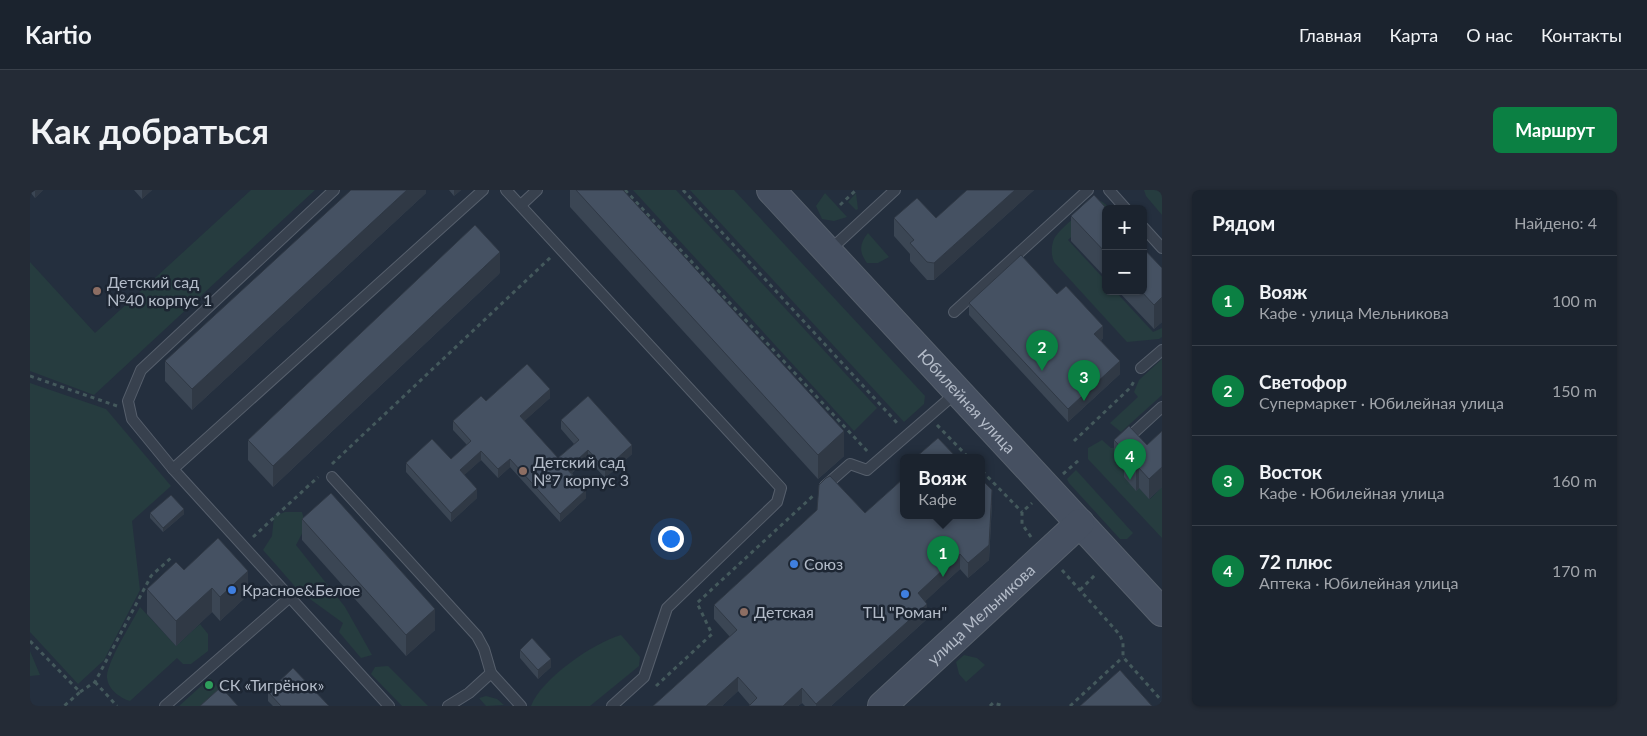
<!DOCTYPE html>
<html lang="ru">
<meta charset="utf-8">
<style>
:root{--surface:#1b232e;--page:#242b36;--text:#f1f3f6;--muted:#a0a4aa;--line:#39404a;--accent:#0b8043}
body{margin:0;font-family:Lato,sans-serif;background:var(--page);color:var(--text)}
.controls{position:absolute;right:15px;top:15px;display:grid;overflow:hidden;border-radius:8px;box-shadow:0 1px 4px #0004}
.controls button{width:45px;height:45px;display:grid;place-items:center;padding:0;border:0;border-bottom:1px solid var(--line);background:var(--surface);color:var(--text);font:25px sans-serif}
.you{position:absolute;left:640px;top:348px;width:18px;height:18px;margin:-12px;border:4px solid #fff;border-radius:50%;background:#1a73e8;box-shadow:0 0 0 8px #1a73e833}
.badge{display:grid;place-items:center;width:32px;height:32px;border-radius:50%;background:var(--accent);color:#fff;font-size:16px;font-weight:700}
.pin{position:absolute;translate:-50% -41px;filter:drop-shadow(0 1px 2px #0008)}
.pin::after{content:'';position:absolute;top:26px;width:18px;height:15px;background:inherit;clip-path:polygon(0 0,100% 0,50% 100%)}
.popup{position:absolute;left:870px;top:264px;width:85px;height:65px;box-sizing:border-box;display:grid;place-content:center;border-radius:8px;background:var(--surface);filter:drop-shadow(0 1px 4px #0005);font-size:16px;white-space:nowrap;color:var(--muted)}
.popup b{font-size:19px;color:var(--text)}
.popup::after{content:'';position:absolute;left:50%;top:100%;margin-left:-10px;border:10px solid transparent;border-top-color:var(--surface)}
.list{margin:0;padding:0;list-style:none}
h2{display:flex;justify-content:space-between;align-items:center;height:65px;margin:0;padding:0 20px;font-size:21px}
h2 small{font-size:16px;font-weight:400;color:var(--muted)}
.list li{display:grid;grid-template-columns:32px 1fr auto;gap:15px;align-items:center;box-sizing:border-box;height:90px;padding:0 20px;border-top:1px solid var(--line)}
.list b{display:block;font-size:19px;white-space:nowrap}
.list p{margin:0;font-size:16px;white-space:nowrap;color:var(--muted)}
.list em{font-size:16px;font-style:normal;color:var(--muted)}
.map{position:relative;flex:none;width:1132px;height:516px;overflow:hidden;border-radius:8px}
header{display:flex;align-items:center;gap:30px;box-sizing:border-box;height:70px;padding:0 25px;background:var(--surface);border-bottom:1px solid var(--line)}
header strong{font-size:24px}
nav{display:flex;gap:28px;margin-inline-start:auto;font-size:18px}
.intro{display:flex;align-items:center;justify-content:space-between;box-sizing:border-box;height:120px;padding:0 30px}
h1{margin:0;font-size:35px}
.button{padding:12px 22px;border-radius:8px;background:var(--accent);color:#fff;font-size:18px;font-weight:700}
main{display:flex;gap:30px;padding:0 30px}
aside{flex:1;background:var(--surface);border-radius:8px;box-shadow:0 1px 4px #0004}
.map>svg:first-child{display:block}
.green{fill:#263c3f}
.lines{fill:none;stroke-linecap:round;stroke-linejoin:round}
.lane-casing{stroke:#565f6c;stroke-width:12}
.secondary-casing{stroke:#565f6c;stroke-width:30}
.path{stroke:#44595c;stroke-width:3;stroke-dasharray:4 4;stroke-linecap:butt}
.lane{stroke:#38414e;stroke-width:10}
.secondary{stroke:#465061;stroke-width:28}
.wall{fill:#3b4654}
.shaded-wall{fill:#303945}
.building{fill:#455162;stroke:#303945}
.education-dot{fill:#8d6e63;stroke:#1d2633;stroke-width:2}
.shop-dot{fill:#3f7fe0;stroke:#1d2633;stroke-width:2}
.leisure-dot{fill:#2e9e5b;stroke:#1d2633;stroke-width:2}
.labels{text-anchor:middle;stroke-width:5;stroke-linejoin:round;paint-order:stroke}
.poi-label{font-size:16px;fill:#b4bcc9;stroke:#1d2633;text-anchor:start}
.street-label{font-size:16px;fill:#b4bcc9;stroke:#1d2633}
</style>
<header>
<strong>Kartio</strong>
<nav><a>Главная</a><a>Карта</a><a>О нас</a><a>Контакты</a></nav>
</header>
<div class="intro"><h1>Как добраться</h1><a class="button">Маршрут</a></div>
<main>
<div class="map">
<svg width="1132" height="516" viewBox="0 0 1132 516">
<rect width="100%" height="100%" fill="#242f3e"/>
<!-- green -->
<g class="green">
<polygon points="221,0 285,0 64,205 0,181 0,72 65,143"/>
<polygon points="603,0 646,0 847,218 824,241"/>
<polygon points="660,0 704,0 895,206 894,214 874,232"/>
<polygon points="1114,0 1132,0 1132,25 1116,6"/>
<polygon points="795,3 817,27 804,31 792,29 786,16"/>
<polygon points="826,3 828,19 826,20 818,12"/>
<path d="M1071,11l11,8c-17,0 -32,21 -44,31l38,41v10h9l38,41 9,-4v9l-3,2 -32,3 -73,-80c-3,-7 -3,-16 0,-23 5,-10 37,-37 47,-38z"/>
<path d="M838,43l21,24 -11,6h-11c-8,-11 -8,-19 1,-30z"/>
<polygon points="1132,169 1132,205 1091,242 1080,233 1108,207 1104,202 1109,190"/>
<polygon points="0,193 76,219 141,296 102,331 110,400 74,470 48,494 0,442"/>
<polygon points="1072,250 1081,258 1099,256 1098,285 1107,300 1109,298 1120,309 1132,297 1132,348 1058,269 1058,258"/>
<polygon points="1046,280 1103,343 1097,349 1090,349 1039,293 1037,289"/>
<polygon points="255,322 272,322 276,336 266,355 315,417 342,465 331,468 309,442 313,433 269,401 233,360 242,346 244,326"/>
<path d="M110,417l36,39 24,-22 8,10v17l-17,13h-8l-6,-6 -47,43c-13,-4 -27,-16 -22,-31 6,-20 22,-44 32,-63z"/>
<path d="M591,445l19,22 -1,9 -49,40h-59c10,-27 62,-63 90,-71z"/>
<polygon points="0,461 10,485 0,486"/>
<polygon points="934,465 947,468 955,475 936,492 929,484 926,472"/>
<polygon points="358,476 398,516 372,516 341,484 345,477"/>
<polygon points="180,488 203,516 149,516"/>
<polygon points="456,506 467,509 474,515 456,516 449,508"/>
</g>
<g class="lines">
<defs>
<g id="lane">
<polyline points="304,0 111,180 98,211 102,229 143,279 359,516"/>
<polyline points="476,0 751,298 747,312 637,418 614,487 582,516"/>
<polyline points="1079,0 1096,19"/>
<polyline points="491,15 507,0"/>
<polyline points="1113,37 1132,58"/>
<polyline points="800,60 865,0"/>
<polyline points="924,122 1058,0"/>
<polyline points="1111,178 1132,160"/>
<polyline points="1098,248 1132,217"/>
<polyline points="143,279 453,0"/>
<polyline points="302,287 447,446 454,459 461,483"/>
<polyline points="795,296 820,274 837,280 927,202"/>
<polyline points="135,516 260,407"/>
<polyline points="418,516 439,503 461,483 491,516"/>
</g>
<g id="secondary">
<path id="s1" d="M741,0l391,422"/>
<path id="s2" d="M852,516l198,-183"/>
</g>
</defs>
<!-- lane casing -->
<use href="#lane" class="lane-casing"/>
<!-- secondary casing -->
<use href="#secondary" class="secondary-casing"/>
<!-- path -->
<g class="path">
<polyline points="595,0 838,262"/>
<polyline points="653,0 869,235"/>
<polyline points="810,15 826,0"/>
<polyline points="0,186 87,216"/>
<polyline points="907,235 939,268"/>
<polyline points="1044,251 1101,197 1105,189"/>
<polyline points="302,274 521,67"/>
<polyline points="952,281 992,322"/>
<polyline points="1033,284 1049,270"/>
<polyline points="223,347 288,287"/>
<polyline points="1001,347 992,334 992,322 1002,313"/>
<polyline points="1032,380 1090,445 1093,453 1093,467 1132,511"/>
<polyline points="1050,400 1065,385"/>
<polyline points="0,451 50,502 34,516"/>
<polyline points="65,492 87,516"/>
<polyline points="626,496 682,444 667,413 785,304"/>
<polyline points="50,502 65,492 121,386 142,367"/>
<polyline points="960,516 963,513 974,516"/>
<polyline points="1040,516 1093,467"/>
</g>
<!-- lane -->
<use href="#lane" class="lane"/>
<!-- secondary -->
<use href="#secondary" class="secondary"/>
</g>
<!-- wall -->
<g class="wall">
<polygon points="0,0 13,0 5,8 0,2"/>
<polygon points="104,0 122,0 112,9"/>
<polygon points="396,0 396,3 162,220 135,191 135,171"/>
<polygon points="419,0 431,0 424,6"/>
<polygon points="540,0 593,0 814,266 788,289 540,17"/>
<polygon points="937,0 1004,0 904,90 897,90 880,71 880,64 864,46 864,28 906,28"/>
<polygon points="1076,19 1076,88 1041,51 1041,26"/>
<polygon points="1132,78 1132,132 1124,139 1088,101 1113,101"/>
<polygon points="470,83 243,297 218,270 218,250"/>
<polygon points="1027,104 1073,148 1071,150 1090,184 1038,232 939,125 939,113"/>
<polygon points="520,208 494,231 528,268 544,254 531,239 531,230 602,264 575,288 558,269 542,283 556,308 530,332 480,277 468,288 451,270 434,285 447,308 421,332 376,282 376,273 421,269 437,255 423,240 423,231 456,211"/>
<polygon points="1132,241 1132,297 1119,309 1109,298 1106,301 1094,287 1094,281 1084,270 1084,250 1117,255"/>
<polygon points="874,278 874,326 962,315 959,370 938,388 930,379 895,411 897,429 801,516 775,516 772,513 768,516 719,516 720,515 708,501 692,516 623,516 700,447 684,429 684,415 787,320 835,323 874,288"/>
<polygon points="120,323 154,324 133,342 120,328"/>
<polygon points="272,329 405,440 376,466 272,350"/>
<polygon points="154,380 218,405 190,431 182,422 146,456 117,424 117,399"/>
<polygon points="490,460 521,477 508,489 490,468"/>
<polygon points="238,502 299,516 243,516 238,511"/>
</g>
<!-- shaded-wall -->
<g class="shaded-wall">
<polygon points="5,0 13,0 5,8"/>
<polygon points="112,0 122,0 112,9"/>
<polygon points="377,0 396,0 396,3 162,220 162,199"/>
<polygon points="424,0 431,0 424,6"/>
<polygon points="985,0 1004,0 904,90 904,73"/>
<polygon points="470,62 470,83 243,297 243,276"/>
<polygon points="1132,107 1132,132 1124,139 1124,115"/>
<polygon points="1073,136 1073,148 1064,156 1064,144"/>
<polygon points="1090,171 1090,184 1038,232 1038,219"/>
<polygon points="520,199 520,208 490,235 490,226"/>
<polygon points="814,241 814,266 788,289 788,265"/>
<polygon points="602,255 602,264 575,288 575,279"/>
<polygon points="558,260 558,269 537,287 537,279"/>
<polygon points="451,261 451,270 430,289 430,280"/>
<polygon points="480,269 480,277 468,288 468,279"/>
<polygon points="1132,277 1132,297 1119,309 1119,289"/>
<polygon points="1109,278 1109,298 1106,301 1106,280"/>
<polygon points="447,299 447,308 421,332 421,323"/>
<polygon points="556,300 556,308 530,332 530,324"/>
<polygon points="962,300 959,370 938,388 938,373"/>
<polygon points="154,319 154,324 133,342 133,338"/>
<polygon points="930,364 930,379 888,418 888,403"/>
<polygon points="218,381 218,405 190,431 190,407"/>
<polygon points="182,398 182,422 146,456 146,431"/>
<polygon points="897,414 897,429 801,516 786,516 786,514"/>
<polygon points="405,419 405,440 376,466 376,445"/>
<polygon points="521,469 521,477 508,489 508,480"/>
<polygon points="708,487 708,501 692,516 676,516"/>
<polygon points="772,498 772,513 768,516 753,516"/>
</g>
<!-- building -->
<g class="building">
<polygon points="321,0 377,0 162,199 135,171"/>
<polygon points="546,0 593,0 814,241 788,265"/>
<polygon points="937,0 985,0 904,73 897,72 880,53 884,50 864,28 887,8 906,28"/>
<polygon points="1064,5 1077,19 1076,19 1076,63 1041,26"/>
<polygon points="445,35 470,62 243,276 218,250"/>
<polygon points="1113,58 1132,78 1132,107 1124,115 1111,101 1113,101"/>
<polygon points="991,65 1027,104 1036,96 1073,136 1064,144 1090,171 1038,219 939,113"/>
<polygon points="497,174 520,199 490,226 528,268 549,250 531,230 558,206 602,255 575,279 558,260 537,279 556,300 530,324 480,269 468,279 451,261 430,280 447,299 421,323 376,273 402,249 421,269 441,251 423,231 451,206 456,211"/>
<polygon points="1099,236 1117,255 1132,241 1132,277 1119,289 1109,278 1106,280 1094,267 1098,265 1084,250"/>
<polygon points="908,248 927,268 885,268"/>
<polygon points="800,286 835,323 874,288 874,326 952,326 952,290 962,300 959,355 938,373 930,364 888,403 897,414 786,514 772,498 753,516 719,516 727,508 708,487 676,516 623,516 707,440 684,415 787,320 789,295 796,288"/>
<polygon points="301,303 405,419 376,445 272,329"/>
<polygon points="141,305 154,319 133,338 120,323"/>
<polygon points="188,348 218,381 190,407 182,398 146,431 117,399 146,372 154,380"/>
<polygon points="502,448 521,469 508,480 490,460"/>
<polygon points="263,478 299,516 251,516 238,502"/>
<polygon points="1090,480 1122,516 1050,516"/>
<polygon points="191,497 208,516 170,516"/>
</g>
<!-- markers -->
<g class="education-dot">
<circle cx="67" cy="101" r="5"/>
<circle cx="493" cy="281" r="5"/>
<circle cx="714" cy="422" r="5"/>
</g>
<g class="shop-dot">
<circle cx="764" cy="374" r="5"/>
<circle cx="202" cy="400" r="5"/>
<circle cx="875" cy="404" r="5"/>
</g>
<circle class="leisure-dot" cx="179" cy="495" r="5"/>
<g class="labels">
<!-- poi labels -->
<g class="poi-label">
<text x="77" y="98">Детский сад<tspan x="77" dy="18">№40 корпус 1</tspan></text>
<text x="503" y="278">Детский сад<tspan x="503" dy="18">№7 корпус 3</tspan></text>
<text x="774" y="380">Союз</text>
<text x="212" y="406">Красное&amp;Белое</text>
<text x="724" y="428">Детская</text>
<text x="875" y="428" text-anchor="middle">ТЦ "Роман"</text>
<text x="189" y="501">СК «Тигрёнок»</text>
</g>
<!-- street labels -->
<g class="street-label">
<text dy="6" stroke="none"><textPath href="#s1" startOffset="288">Юбилейная улица</textPath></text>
<text dy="6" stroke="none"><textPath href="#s2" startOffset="135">улица Мельникова</textPath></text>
</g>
</g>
</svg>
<div class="controls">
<button>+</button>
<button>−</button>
</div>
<div class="you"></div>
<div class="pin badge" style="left:913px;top:387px">1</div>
<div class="popup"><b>Вояж</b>Кафе</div>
<div class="pin badge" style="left:1012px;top:181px">2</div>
<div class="pin badge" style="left:1054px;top:211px">3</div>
<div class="pin badge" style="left:1100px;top:290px">4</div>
</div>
<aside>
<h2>Рядом<small>Найдено: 4</small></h2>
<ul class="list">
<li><span class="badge">1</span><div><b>Вояж</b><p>Кафе · улица Мельникова</p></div><em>100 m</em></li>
<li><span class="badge">2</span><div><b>Светофор</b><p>Супермаркет · Юбилейная улица</p></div><em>150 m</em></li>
<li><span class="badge">3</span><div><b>Восток</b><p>Кафе · Юбилейная улица</p></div><em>160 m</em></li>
<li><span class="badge">4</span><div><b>72 плюс</b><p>Аптека · Юбилейная улица</p></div><em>170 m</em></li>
</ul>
</aside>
</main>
